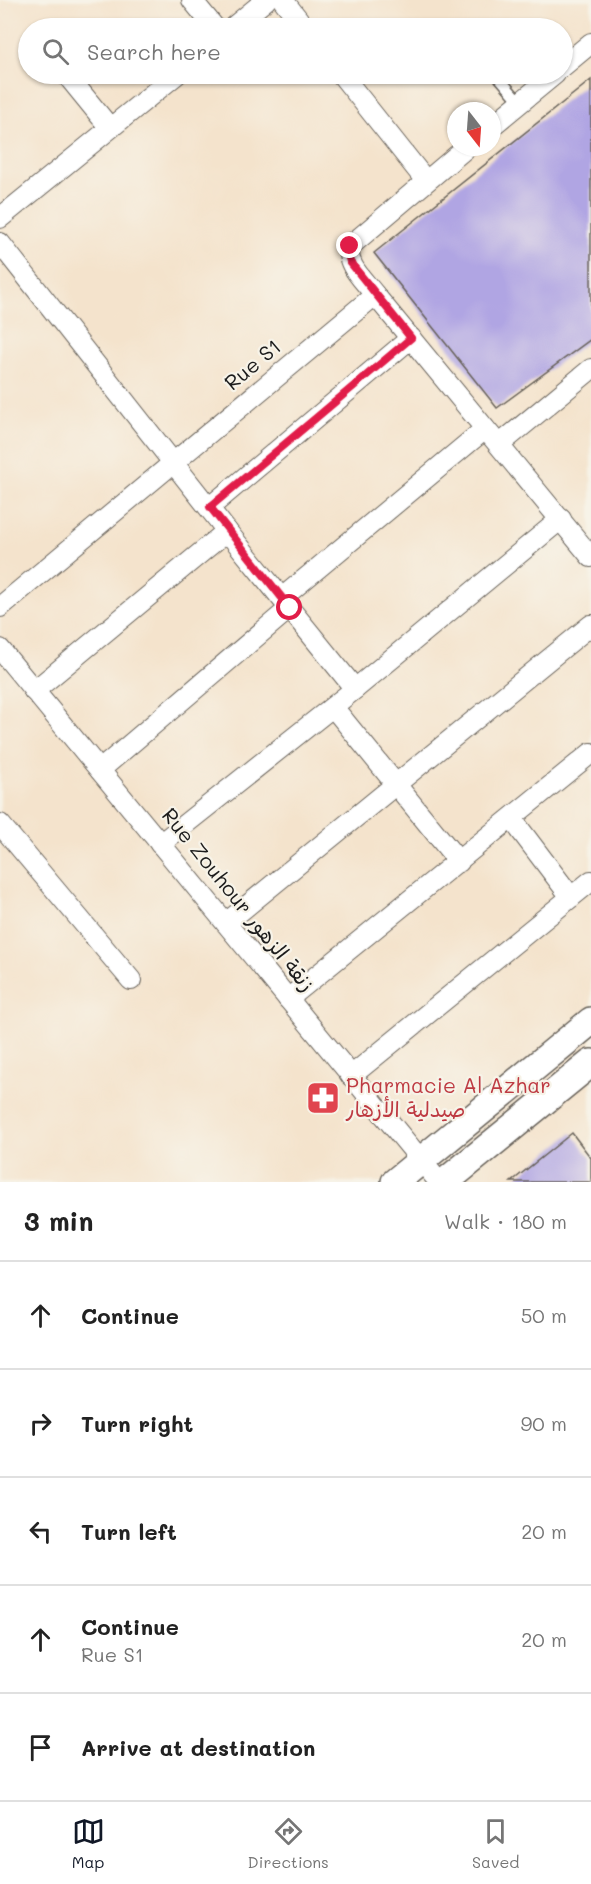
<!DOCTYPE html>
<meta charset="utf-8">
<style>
:root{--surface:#fff;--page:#f6f6f6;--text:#222;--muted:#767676;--line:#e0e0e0;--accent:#111827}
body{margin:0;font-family:Mali,"Playpen Sans Arabic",sans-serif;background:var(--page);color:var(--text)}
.compass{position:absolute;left:447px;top:102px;width:54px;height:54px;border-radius:50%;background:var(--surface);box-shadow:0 2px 4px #0004;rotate:163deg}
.stop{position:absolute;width:18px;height:18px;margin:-14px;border:4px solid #e11d48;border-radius:50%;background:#fff}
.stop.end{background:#e11d48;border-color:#fff;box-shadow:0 2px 6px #0008}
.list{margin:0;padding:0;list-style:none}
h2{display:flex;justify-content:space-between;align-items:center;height:78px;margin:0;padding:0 24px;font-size:26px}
h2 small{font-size:20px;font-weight:400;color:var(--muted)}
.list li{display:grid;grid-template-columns:39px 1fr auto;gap:18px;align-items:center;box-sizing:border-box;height:108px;padding:0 24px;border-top:2px solid var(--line)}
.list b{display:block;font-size:22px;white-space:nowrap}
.list p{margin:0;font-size:20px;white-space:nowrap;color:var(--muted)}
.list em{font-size:20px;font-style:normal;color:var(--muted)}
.icon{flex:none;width:33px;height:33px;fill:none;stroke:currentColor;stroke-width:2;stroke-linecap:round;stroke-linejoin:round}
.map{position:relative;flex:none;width:591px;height:1182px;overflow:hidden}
.search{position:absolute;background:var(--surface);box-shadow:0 2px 4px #0004;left:18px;right:18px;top:18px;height:66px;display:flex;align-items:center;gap:15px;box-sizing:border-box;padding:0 21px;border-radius:33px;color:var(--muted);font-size:22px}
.sheet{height:618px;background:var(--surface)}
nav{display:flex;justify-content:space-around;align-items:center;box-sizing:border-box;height:84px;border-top:2px solid var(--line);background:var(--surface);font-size:16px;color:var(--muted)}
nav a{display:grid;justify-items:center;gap:3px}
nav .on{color:var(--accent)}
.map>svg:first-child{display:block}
.building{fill:#b0a5e3}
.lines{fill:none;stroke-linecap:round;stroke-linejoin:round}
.service-casing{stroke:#68625a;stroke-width:12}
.minor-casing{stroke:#68625a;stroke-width:22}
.secondary-casing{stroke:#68625a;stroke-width:30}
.service{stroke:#fff;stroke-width:9}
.minor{stroke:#fff;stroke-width:20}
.secondary{stroke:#fff;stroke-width:27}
.route{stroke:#e11d48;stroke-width:8}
.labels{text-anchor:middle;stroke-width:4.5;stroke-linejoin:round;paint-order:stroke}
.street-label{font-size:21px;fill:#1c1c1c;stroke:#f7f3e8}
.health-label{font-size:21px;fill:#be3a42;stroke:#f7f3e8;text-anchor:start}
</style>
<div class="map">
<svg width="591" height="1182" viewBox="0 0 591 1182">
<rect width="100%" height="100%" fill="#f7f3e8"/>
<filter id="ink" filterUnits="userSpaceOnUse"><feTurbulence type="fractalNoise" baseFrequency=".0167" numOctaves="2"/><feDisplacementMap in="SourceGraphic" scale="12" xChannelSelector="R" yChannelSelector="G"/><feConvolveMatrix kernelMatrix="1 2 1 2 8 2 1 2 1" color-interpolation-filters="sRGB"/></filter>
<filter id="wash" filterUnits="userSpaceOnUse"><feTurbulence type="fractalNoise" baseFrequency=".008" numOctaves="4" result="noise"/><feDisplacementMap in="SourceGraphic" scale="24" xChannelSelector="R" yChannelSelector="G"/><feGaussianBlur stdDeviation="1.35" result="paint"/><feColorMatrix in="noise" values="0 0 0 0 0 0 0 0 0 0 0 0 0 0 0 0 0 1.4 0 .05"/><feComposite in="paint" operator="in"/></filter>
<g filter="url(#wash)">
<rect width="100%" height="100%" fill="#f4e3cc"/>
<g id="blocks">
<!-- building -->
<g class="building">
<polygon points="591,80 591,339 497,408 374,253"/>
<polygon points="572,1133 591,1158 591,1182 511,1182"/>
</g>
</g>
</g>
<g filter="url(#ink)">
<use href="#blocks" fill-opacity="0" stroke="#68625a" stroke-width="1.5"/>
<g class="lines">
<defs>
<polyline id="service" points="496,74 520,102"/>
<g id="minor">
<polyline points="192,0 215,28"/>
<polyline points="283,0 305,28"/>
<polyline points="232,28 266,0"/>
<polyline points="562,67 591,43"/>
<polyline points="66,74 110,128"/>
<polyline points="341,74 426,181"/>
<polyline points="492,126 555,74"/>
<path d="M467,147l-117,99c-6,18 15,35 25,49l216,262"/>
<polyline points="0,218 177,74"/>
<polyline points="0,243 227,531 355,689"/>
<polyline points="499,445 591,369"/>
<polyline points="210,507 411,338"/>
<polyline points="282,598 485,429"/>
<polyline points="0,607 375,295"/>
<polyline points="0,649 439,1182"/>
<polyline points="34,691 227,531"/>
<polyline points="333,707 459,862"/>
<polyline points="100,770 290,608"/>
<polyline points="512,819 571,897"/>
<polyline points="0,824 131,980"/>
<polyline points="160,844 355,689 561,519"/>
<polyline points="226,923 591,625"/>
<polyline points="288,999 591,753"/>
<polyline points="351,1076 591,881"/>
</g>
<g id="secondary">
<polyline points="395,1182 591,1021"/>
<polyline points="445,1182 591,1063"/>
</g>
</defs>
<!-- service casing -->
<use href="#service" class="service-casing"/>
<!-- minor casing -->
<use href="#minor" class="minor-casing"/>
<!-- secondary casing -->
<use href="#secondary" class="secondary-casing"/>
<!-- service -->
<use href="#service" class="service"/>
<!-- minor -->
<use href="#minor" class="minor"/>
<!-- secondary -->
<use href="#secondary" class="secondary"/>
</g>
</g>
<g class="lines" filter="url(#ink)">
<!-- route -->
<polyline class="route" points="290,608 210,507 411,338 350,262 348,254 350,246"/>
</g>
<!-- icons -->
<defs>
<symbol id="pharmacy-square" viewBox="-11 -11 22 22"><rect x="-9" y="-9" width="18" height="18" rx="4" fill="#e0444e" stroke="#f7f3e8"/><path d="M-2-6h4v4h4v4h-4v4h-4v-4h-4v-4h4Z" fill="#fff"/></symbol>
</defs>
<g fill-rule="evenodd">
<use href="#pharmacy-square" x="304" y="1079" width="38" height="38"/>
</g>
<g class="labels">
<!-- street labels -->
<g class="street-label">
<text transform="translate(253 365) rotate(-40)" y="7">Rue S1</text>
<text transform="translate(238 900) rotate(51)" y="7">Rue Zouhour زنقة الزهور</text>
</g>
<!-- health labels -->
<g class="health-label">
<text x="346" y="1093">Pharmacie Al Azhar<tspan x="346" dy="24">صيدلية الأزهار</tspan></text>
</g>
</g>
</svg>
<svg class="compass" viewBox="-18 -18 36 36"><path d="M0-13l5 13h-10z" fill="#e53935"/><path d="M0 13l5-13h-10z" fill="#767676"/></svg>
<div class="stop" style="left:290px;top:608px"></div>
<div class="stop end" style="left:350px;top:246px"></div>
<div class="search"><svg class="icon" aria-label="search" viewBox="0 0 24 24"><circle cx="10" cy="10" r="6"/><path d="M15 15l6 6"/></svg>Search here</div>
</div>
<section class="sheet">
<h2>3 min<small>Walk · 180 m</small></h2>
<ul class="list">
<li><svg class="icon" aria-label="ahead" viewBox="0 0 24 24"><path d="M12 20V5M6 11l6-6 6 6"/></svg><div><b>Continue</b></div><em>50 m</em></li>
<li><svg class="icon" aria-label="right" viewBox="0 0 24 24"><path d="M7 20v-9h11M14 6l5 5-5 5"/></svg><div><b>Turn right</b></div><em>90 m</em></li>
<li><svg class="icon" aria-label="left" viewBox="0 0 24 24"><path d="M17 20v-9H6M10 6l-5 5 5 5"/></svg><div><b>Turn left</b></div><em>20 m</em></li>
<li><svg class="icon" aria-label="ahead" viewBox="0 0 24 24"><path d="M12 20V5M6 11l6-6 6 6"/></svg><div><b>Continue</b><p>Rue S1</p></div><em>20 m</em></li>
<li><svg class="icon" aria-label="arrive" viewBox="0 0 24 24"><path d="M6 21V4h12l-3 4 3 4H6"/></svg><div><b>Arrive at destination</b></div></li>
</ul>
</section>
<nav>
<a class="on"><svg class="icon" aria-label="map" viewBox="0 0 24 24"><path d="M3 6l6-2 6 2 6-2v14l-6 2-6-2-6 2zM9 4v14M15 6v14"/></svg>Map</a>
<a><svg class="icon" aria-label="directions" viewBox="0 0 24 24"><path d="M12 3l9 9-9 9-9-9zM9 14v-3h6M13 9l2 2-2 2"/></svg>Directions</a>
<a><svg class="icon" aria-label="saved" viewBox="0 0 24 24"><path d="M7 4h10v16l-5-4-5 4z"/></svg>Saved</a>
</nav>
